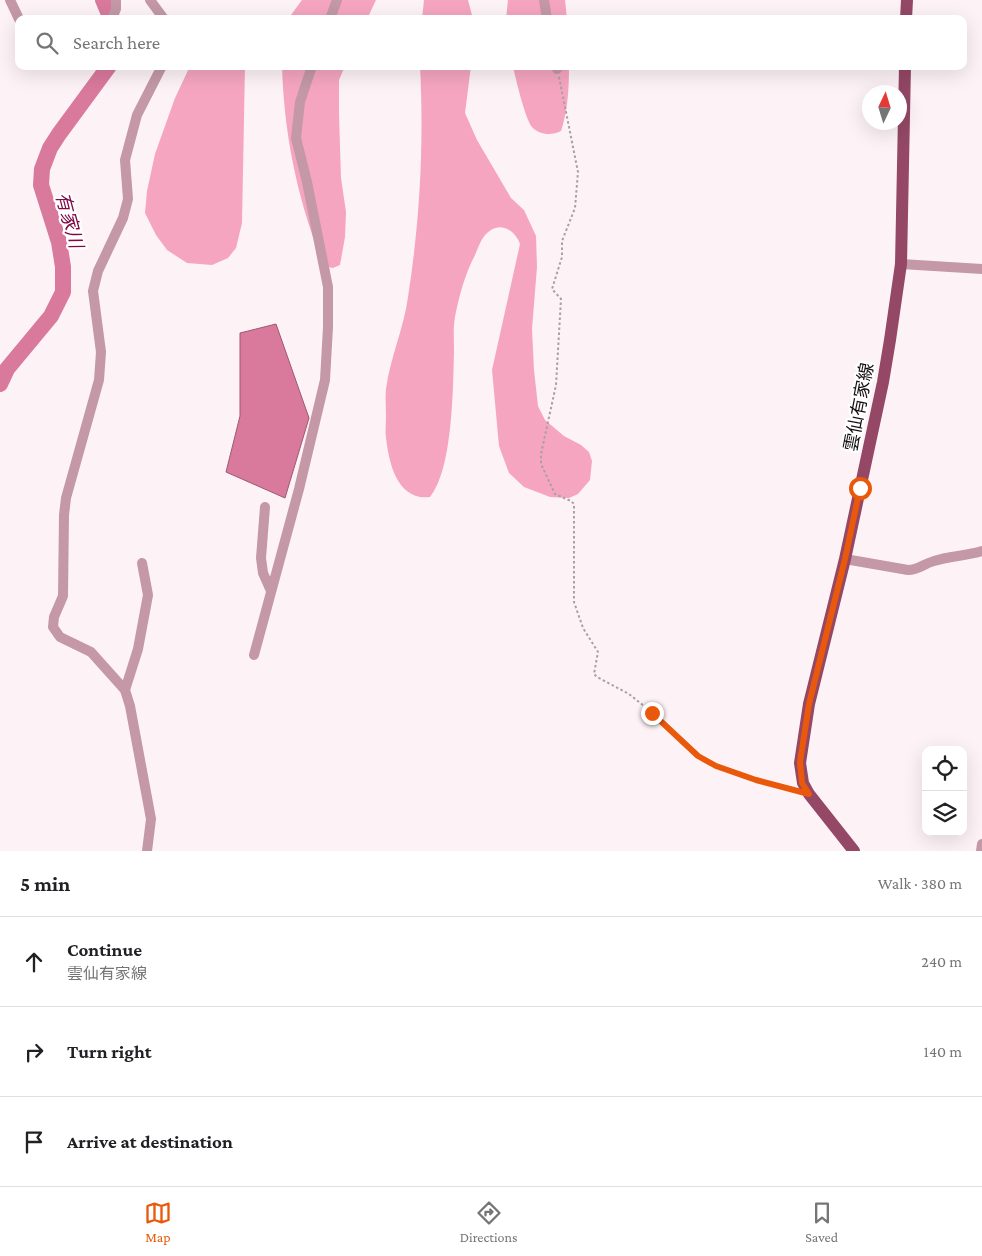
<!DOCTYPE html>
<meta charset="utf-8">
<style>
:root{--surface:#fff;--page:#f2f2f2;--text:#202124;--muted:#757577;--line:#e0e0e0;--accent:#ea580c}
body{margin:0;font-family:"Crimson Pro","Noto Sans JP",serif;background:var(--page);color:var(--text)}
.controls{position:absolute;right:15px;bottom:15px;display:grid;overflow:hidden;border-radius:10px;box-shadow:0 5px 20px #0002}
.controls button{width:45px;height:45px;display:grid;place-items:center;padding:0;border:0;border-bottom:1px solid var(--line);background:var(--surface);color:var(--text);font:25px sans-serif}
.compass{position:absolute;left:862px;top:85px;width:45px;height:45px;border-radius:50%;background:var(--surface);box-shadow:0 5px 20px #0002;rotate:4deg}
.stop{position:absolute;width:15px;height:15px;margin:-11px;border:4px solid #ea580c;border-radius:50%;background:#fff}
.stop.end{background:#ea580c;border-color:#fff;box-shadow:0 1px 5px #0008}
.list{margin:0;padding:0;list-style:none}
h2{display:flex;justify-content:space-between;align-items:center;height:65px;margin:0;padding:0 20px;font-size:21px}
h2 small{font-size:16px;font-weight:400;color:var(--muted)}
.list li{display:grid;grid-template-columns:32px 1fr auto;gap:15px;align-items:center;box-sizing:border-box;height:90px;padding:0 20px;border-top:1px solid var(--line)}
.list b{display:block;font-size:19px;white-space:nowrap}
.list p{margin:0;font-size:16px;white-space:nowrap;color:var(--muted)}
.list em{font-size:16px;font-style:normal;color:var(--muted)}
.icon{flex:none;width:28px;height:28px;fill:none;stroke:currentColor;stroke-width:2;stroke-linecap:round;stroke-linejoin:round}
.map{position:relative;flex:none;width:982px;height:851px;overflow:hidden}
.search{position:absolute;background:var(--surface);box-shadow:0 5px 20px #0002;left:15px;right:15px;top:15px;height:55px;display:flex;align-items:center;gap:12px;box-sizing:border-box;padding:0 18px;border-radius:10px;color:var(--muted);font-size:19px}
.sheet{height:335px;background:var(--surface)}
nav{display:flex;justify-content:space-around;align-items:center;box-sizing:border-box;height:70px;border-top:1px solid var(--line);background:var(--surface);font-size:14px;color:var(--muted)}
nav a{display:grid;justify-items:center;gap:2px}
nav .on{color:var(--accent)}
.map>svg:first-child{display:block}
.forest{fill:#f5a5c0}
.water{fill:#d9799c;stroke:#9e5972}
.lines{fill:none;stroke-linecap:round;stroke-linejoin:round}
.river{stroke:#d9799c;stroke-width:16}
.path{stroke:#a8a0a2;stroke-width:2;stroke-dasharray:2.5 2.5;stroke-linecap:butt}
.minor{stroke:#c498a6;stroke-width:10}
.major{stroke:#944865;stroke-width:12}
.route{stroke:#ea580c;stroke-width:6}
.labels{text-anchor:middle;stroke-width:4.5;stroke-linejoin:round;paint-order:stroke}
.street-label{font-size:18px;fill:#150f11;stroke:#fff}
.water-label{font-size:19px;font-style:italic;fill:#810946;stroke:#fff}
</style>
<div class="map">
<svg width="982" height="851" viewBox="0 0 982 851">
<rect width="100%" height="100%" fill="#fdf3f6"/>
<!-- forest -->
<g class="forest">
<polygon points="302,0 376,0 367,19 288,19"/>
<polygon points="424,0 468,0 473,19 422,19"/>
<polygon points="508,0 565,0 567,19 506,19"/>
<polygon points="190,66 245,66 242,223 236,248 228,258 212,265 187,263 167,250 156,235 145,213 147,191 155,154 175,98"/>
<path d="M282,66h63l-6,14v34l2,64 5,34 -1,25 -5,28 -7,3 -9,-2c-26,-64 -40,-130 -42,-200z"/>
<path d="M420,66h51l-6,47 12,27 34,58 13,12 12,26 1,31 -5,62 2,41 4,36 7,14 19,16 17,9 8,7 3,9 -2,19 -12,14 -9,4 -19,-1 -26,-10 -15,-14 -10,-27 -7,-76 28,-126c-4,-12 -17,-22 -29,-14 -9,5 -12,16 -16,25 -10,19 -16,41 -20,62 -2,11 -1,23 -1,34 -1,37 -1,118 -24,146 -33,4 -41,-34 -44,-59 -1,-7 0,-15 0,-22 0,-9 -1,-18 0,-27 4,-31 18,-61 22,-92 12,-77 16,-153 12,-231z"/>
<path d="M513,66h56c0,21 -1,45 -8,65 -9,5 -22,4 -29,-4 -6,-6 -17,-50 -19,-61z"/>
</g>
<!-- water -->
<polygon class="water" points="276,324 309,418 285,498 226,472 240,416 240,333"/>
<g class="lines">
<!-- river -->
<g class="river">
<polyline points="103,0 111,19"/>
<polyline points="0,384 7,369 51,316 63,292 63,267 59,242 41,185 42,169 50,148 59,134 109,66"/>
</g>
<!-- path -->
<polyline class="path" points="559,77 578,172 575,208 562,241 562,257 552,289 561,299 556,385 541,454 541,464 555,494 571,501 574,504 574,602 583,628 598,652 594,674 597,677 629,694 664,722 698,756 716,766 794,790"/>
<!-- minor -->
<g class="minor">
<polyline points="10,0 19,19"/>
<polyline points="150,0 164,19"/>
<polyline points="544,0 547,19"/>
<polyline points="112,19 116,9 116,0"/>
<polyline points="330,19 337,0"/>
<polyline points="556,66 557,69"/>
<polyline points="901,264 982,269"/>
<polyline points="265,507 261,558 263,573 271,591"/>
<path d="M845,559l63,11c11,0 15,-6 26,-9 15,-5 32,-5 48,-10"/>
<polyline points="254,655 299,489 325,380 328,327 328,287 307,182 296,138 300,102 312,66"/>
<polyline points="125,690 138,649 148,595 142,563"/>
<polyline points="147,851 151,819 130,706 125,690 91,652 60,637 53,627 54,617 63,596 64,515 66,498 99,380 101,352 93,291 98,271 123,218 128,199 125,160 137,115 162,66"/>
<polyline points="981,851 982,844"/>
</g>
<!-- major -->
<g class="major">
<polyline points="906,19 907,0"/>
<polyline points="854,851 809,794 803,783 800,763 809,704 845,559 883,382 890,340 901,264 905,66"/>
</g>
</g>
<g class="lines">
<!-- route -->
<polyline class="route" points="652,713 698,756 716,766 756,780 809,794 802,783 800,762 809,704 845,559 860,488"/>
</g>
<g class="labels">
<!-- street labels -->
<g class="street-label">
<text transform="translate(859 407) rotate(-79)" y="6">雲仙有家線</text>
</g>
<!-- water labels -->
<g class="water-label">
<text transform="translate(70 220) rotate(75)" y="7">有家川</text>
</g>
</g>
</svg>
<div class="controls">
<button><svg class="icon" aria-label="locate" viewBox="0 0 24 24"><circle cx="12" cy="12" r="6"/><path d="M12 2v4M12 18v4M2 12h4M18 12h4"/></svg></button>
<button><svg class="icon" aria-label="layers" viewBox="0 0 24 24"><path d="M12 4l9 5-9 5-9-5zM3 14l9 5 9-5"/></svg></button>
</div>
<svg class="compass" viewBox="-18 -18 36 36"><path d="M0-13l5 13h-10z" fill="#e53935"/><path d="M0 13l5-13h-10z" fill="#757577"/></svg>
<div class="stop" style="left:860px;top:488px"></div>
<div class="stop end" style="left:652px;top:713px"></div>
<div class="search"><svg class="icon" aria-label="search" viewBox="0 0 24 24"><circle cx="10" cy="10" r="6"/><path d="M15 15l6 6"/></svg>Search here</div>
</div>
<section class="sheet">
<h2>5 min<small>Walk · 380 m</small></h2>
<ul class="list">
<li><svg class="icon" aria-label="ahead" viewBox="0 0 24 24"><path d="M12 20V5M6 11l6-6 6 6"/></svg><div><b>Continue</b><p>雲仙有家線</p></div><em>240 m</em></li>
<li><svg class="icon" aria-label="right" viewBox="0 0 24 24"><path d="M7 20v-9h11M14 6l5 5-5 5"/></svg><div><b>Turn right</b></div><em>140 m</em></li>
<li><svg class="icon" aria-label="arrive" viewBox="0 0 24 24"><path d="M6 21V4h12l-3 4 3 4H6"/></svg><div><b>Arrive at destination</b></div></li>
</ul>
</section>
<nav>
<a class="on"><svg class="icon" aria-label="map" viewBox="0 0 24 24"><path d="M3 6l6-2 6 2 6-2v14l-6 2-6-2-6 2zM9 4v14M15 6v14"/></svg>Map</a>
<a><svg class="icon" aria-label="directions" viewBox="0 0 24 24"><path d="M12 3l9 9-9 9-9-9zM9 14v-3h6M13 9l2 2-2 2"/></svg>Directions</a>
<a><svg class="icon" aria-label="saved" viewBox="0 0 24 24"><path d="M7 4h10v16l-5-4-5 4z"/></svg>Saved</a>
</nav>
